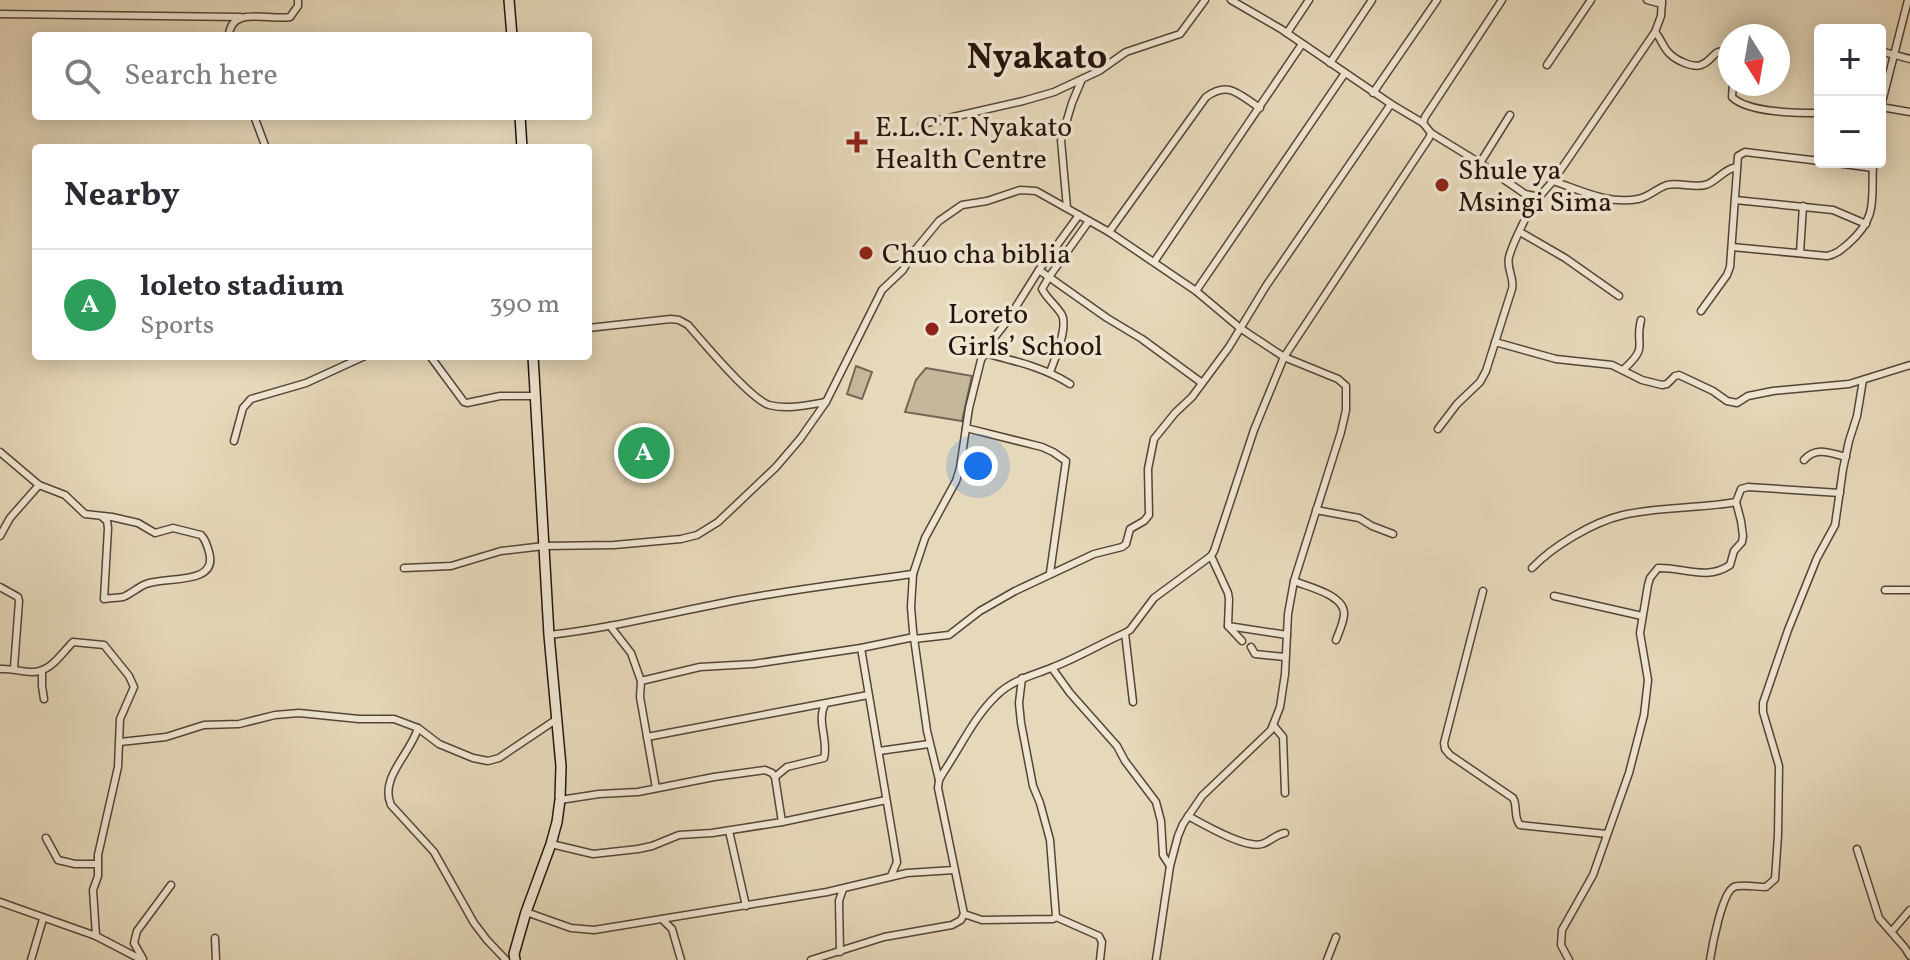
<!DOCTYPE html>
<meta charset="utf-8">
<style>
:root{--surface:#fff;--page:#f7f7f7;--text:#2b2b33;--muted:#7c7c81;--line:#e1e1e2;--accent:#0b8043}
body{margin:0;font-family:Vollkorn,serif;background:var(--page);color:var(--text)}
.controls{position:absolute;right:24px;top:24px;display:grid;overflow:hidden;border-radius:8px;box-shadow:0 4px 20px #0003}
.controls button{width:72px;height:72px;display:grid;place-items:center;padding:0;border:0;border-bottom:2px solid var(--line);background:var(--surface);color:var(--text);font:40px sans-serif}
.compass{position:absolute;left:1718px;top:24px;width:72px;height:72px;border-radius:50%;background:var(--surface);box-shadow:0 4px 20px #0003;rotate:169deg}
.you{position:absolute;left:978px;top:466px;width:28px;height:28px;margin:-20px;border:6px solid #fff;border-radius:50%;background:#1a73e8;box-shadow:0 0 0 12px #1a73e833}
.badge{display:grid;place-items:center;width:52px;height:52px;border-radius:50%;background:var(--accent);color:#fff;font-size:26px;font-weight:700}
.pin{position:absolute;translate:-50% -50%;border:4px solid #fff;box-shadow:0 2px 8px #0006}
.list{margin:0;padding:0;list-style:none}
h2{display:flex;justify-content:space-between;align-items:center;height:104px;margin:0;padding:0 32px;font-size:34px}
h2 small{font-size:26px;font-weight:400;color:var(--muted)}
.list li{display:grid;grid-template-columns:52px 1fr auto;gap:24px;align-items:center;box-sizing:border-box;height:112px;padding:0 32px;border-top:2px solid var(--line)}
.list b{display:block;font-size:30px;white-space:nowrap}
.list p{margin:0;font-size:26px;white-space:nowrap;color:var(--muted)}
.list em{font-size:26px;font-style:normal;color:var(--muted)}
.icon{flex:none;width:44px;height:44px;fill:none;stroke:currentColor;stroke-width:2;stroke-linecap:round;stroke-linejoin:round}
.map{position:relative;flex:none;width:1910px;height:960px;overflow:hidden}
.search{position:absolute;background:var(--surface);box-shadow:0 4px 20px #0003;left:32px;top:32px;width:560px;height:88px;display:flex;align-items:center;gap:20px;box-sizing:border-box;padding:0 28px;border-radius:8px;color:var(--muted);font-size:30px}
.panel{position:absolute;background:var(--surface);box-shadow:0 4px 20px #0003;left:32px;top:144px;width:560px;height:216px;border-radius:8px}
.map>svg:first-child{display:block}
.green{fill:#c5b79c;stroke:#756554;stroke-width:2}
.lines{fill:none;stroke-linecap:round;stroke-linejoin:round}
.street-casing{stroke:#554437;stroke-width:9}
.secondary-casing{stroke:#25130b;stroke-width:12}
.street{stroke:#efe6d2;stroke-width:6}
.secondary{stroke:#efe6d2;stroke-width:9}
.poi-dot{fill:#8f2418;stroke:#efe6d2;stroke-width:3}
.labels{text-anchor:middle;stroke-width:7;stroke-linejoin:round;paint-order:stroke}
.poi-label{font-size:28px;fill:#25130b;stroke:#efe6d2;text-anchor:start}
.district-label{font-size:36px;font-weight:bold;fill:#25130b;stroke:#efe6d2}
</style>
<div class="map">
<svg width="1910" height="960" viewBox="0 0 1910 960">
<rect width="100%" height="100%" fill="#e6d8ba"/>
<filter id="stains"><feTurbulence type="fractalNoise" baseFrequency=".0025" numOctaves="4"/><feColorMatrix values="0 0 0 0 .2 0 0 0 0 .09 0 0 0 0 .02 0 0 0 .5 -.17"/></filter>
<radialGradient id="worn" r=".72"><stop offset=".6" stop-color="#630" stop-opacity="0"/><stop offset="1" stop-color="#630" stop-opacity=".3"/></radialGradient>
<!-- green -->
<g class="green">
<polygon points="856,366 872,372 862,399 847,394"/>
<polygon points="926,368 972,376 962,421 905,412 916,380"/>
<polygon points="651,439 653,466 638,467 635,440"/>
</g>
<g class="lines">
<defs>
<g id="street">
<polyline points="1231,0 1281,29 1391,104 1423,123"/>
<polyline points="1647,0 1662,4"/>
<polyline points="0,14 240,17"/>
<path d="M1655,32c6,6 8,16 15,22 6,6 22,14 31,11 14,-5 10,-17 29,-13"/>
<polyline points="1287,33 1309,0"/>
<path d="M229,36c1,-31 41,-15 61,-19l8,-11v-6"/>
<polyline points="1880,51 1910,59"/>
<polyline points="1330,63 1372,0"/>
<polyline points="1547,65 1591,0"/>
<path d="M1733,84l-1,13c16,16 66,16 88,16"/>
<polyline points="1373,93 1437,0"/>
<polyline points="1881,107 1910,112"/>
<polyline points="1880,110 1908,0"/>
<polyline points="254,116 266,148"/>
<polyline points="922,124 1023,101 1054,92 1099,71 1126,52 1180,34 1205,0"/>
<polyline points="1431,133 1480,163 1525,194 1539,197 1553,181 1655,32 1661,16 1662,0"/>
<polyline points="1829,162 1873,168"/>
<polyline points="1480,163 1510,115"/>
<path d="M1553,181c27,9 56,24 85,18 11,-2 19,-11 29,-14 12,-3 25,3 38,0 12,-3 18,-16 32,-18"/>
<polyline points="1735,200 1833,210 1866,224"/>
<polyline points="1067,208 1061,140 1072,103 1082,79"/>
<path d="M1109,232l97,-135c23,-17 33,-2 54,11"/>
<polyline points="1520,232 1565,258 1619,296"/>
<path d="M1732,247l95,9c10,-2 15,-7 22,-13 30,-27 22,-44 24,-81"/>
<polyline points="1800,253 1803,206"/>
<polyline points="1154,262 1302,44"/>
<polyline points="1039,270 1107,318 1142,339 1202,383"/>
<polyline points="1196,291 1345,73"/>
<polyline points="1701,311 1727,275 1730,267 1738,156 1745,152 1820,161"/>
<path d="M588,328l83,-9 8,1 9,5c15,17 62,74 81,80 19,5 39,0 57,-3"/>
<polyline points="1495,342 1556,359 1612,365 1642,380 1662,385 1667,384 1675,376 1679,375 1713,391 1727,401 1737,403 1748,396 1773,391 1849,384 1910,365"/>
<path d="M984,353c31,8 59,14 86,31"/>
<polyline points="430,356 464,402 467,403 500,396 536,396"/>
<path d="M1624,369c26,-24 10,-22 17,-49"/>
<path d="M1050,372c5,-13 18,-44 12,-57 -5,-9 -15,-16 -20,-26l7,-12 40,-56"/>
<polyline points="966,428 1042,447 1053,452 1066,461 1050,573"/>
<path d="M1438,429l19,-25 23,-22 6,-11 26,-82c3,-11 -6,-20 -3,-32 5,-19 19,-41 26,-60"/>
<polyline points="234,441 243,408 251,399 306,383 365,356"/>
<path d="M0,452l39,33 26,10 20,19 27,3 26,6 17,10 18,-5 28,7c5,5 6,10 8,17 10,34 -44,24 -63,32 -8,3 -15,10 -23,13 -6,1 -13,1 -19,2l4,-71 -1,-7 -6,-5"/>
<path d="M1804,460c12,-14 26,-7 42,-3"/>
<polyline points="1316,510 1359,518 1372,526 1393,534"/>
<polyline points="0,536 10,518 39,485"/>
<polyline points="1211,556 1228,593 1229,599 1228,626 1242,641"/>
<polyline points="404,568 451,566 501,551 544,546 614,545 681,539 697,535 718,522 776,467 800,439 826,402 882,290 903,270 915,250 939,221 962,205 987,201 1020,190 1036,191 1109,232 1196,291 1240,328 1284,357 1338,379 1346,386 1346,410 1341,432 1294,581 1288,614 1285,674 1280,707 1271,730 1202,796 1183,824 1178,836 1170,866 1156,960"/>
<path d="M1532,568c21,-22 61,-46 91,-53 37,-9 76,-6 113,-13l5,-13 7,-2 92,6"/>
<path d="M1294,581c14,6 52,14 50,34 -1,9 -5,17 -8,25"/>
<polyline points="0,587 18,597 19,601 14,668"/>
<polyline points="1885,590 1910,590"/>
<path d="M1483,591l-39,152 1,6 5,6 63,43c5,8 0,19 7,27l87,9"/>
<polyline points="1554,596 1642,616"/>
<polyline points="610,626 631,653 641,681 640,697 656,788"/>
<polyline points="1228,626 1287,635"/>
<polyline points="1125,633 1133,702"/>
<path d="M549,635c63,-7 125,-23 188,-35 58,-11 117,-18 176,-26"/>
<polyline points="914,639 949,635 980,611 1015,591 1094,554 1122,547 1126,544 1130,529 1144,521 1149,515 1148,469 1154,439 1175,413 1192,397 1229,347 1266,286 1391,104"/>
<polyline points="1251,647 1255,654 1285,657"/>
<polyline points="861,648 897,862 891,876"/>
<polyline points="1052,668 1070,693 1117,746 1125,761 1156,802 1161,821 1163,855 1170,866"/>
<path d="M0,669c11,-1 21,3 32,3 19,0 29,-18 41,-30l31,3 25,31 5,11 -14,32 -2,48 -20,88v21l-5,14 3,46"/>
<polyline points="42,671 42,686 44,699"/>
<polyline points="641,681 700,667 753,664 861,648 914,637"/>
<polyline points="1273,725 1283,737 1285,793"/>
<path d="M418,728c-7,25 -39,50 -27,77l43,47 40,71 13,17 19,20"/>
<polyline points="647,737 868,695"/>
<polyline points="120,742 166,737 204,725 239,724 275,715 299,713 359,719 394,719 418,728 439,744 473,758 488,761 499,758 557,719"/>
<polyline points="879,751 929,744"/>
<path d="M775,777l12,-10 37,-9c5,-18 -8,-36 1,-54"/>
<polyline points="939,780 927,731 913,631 911,607 913,574 925,538 956,481 960,468 969,408 981,360 994,338 1005,324 1039,270 1079,215"/>
<polyline points="560,800 599,794 638,792 714,777 765,770 772,773 775,777 782,822"/>
<path d="M1188,816c15,8 57,33 74,28 8,-2 12,-9 23,-11"/>
<polyline points="729,831 746,906"/>
<polyline points="46,838 58,860 75,864 98,864"/>
<polyline points="551,844 593,854 638,849 652,846 679,835 712,833 782,822 886,800"/>
<polyline points="1857,849 1879,918 1905,948 1910,956"/>
<polyline points="0,902 96,936 142,960"/>
<polyline points="526,912 571,928 594,930 827,892 907,873 954,870"/>
<polyline points="964,914 982,920 1053,919 1056,917 1050,840 1040,803 1033,786 1021,723 1019,703 1022,678"/>
<polyline points="1056,917 1099,936 1102,942 1100,960"/>
<polyline points="662,919 672,929 681,960"/>
<polyline points="1892,931 1910,910"/>
<polyline points="215,938 216,960"/>
<polyline points="840,952 839,901 843,889"/>
<polyline points="143,959 134,943 137,931 171,885"/>
<polyline points="31,960 43,919"/>
<path d="M811,960l73,-23 68,-12 9,-5 3,-6 -26,-126 1,-8 4,-7c17,-25 31,-56 53,-77 16,-16 35,-20 55,-28 26,-10 49,-24 74,-35l5,-3 24,-32 57,-42 3,-5 40,-121 30,-73 145,-219 2,-5 -8,-10 2,-6 77,-117"/>
<polyline points="1327,960 1336,937"/>
<path d="M1569,960l-8,-15 1,-15 31,-55 36,-102 15,-58 4,-35 -8,-47 8,-48 2,-7 8,-10c25,-1 49,13 72,-3l4,-14 8,-9 1,-6 -2,-15 -5,-19"/>
<path d="M1710,960c2,-13 12,-68 24,-73 7,-3 23,0 32,0l9,-8 3,-44 1,-69 -16,-54v-9l25,-73 29,-72 18,-33 8,-56 6,-28 8,-25 6,-36"/>
</g>
<g id="secondary">
<polyline points="509,0 512,36"/>
<polyline points="520,116 522,148"/>
<polyline points="515,960 514,954 526,912 551,844 557,822 560,800 561,766 549,635 533,356"/>
</g>
</defs>
<!-- street casing -->
<use href="#street" class="street-casing"/>
<!-- secondary casing -->
<use href="#secondary" class="secondary-casing"/>
<!-- street -->
<use href="#street" class="street"/>
<!-- secondary -->
<use href="#secondary" class="secondary"/>
</g>
<!-- markers -->
<g class="poi-dot">
<path d="M853 130h8v8h8v8h-8v8h-8v-8h-8v-8h8z"/>
<circle cx="1442" cy="185" r="8"/>
<circle cx="866" cy="253" r="8"/>
<circle cx="932" cy="329" r="8"/>
</g>
<g class="labels">
<!-- poi labels -->
<g class="poi-label">
<text x="875" y="136">E.L.C.T. Nyakato<tspan x="875" dy="32">Health Centre</tspan></text>
<text x="1458" y="179">Shule ya<tspan x="1458" dy="32">Msingi Sima</tspan></text>
<text x="882" y="263">Chuo cha biblia</text>
<text x="948" y="323">Loreto<tspan x="948" dy="32">Girls’ School</tspan></text>
</g>
<!-- district labels -->
<g class="district-label">
<text x="1037" y="68">Nyakato</text>
</g>
</g>
<rect width="100%" height="100%" filter="url(#stains)"/>
<rect width="100%" height="100%" fill="url(#worn)"/>
</svg>
<div class="controls">
<button>+</button>
<button>−</button>
</div>
<svg class="compass" viewBox="-18 -18 36 36"><path d="M0-13l5 13h-10z" fill="#e53935"/><path d="M0 13l5-13h-10z" fill="#7c7c81"/></svg>
<div class="you"></div>
<div class="pin badge" style="left:644px;top:453px;background:#2e9e5b">A</div>
<div class="search"><svg class="icon" aria-label="search" viewBox="0 0 24 24"><circle cx="10" cy="10" r="6"/><path d="M15 15l6 6"/></svg>Search here</div>
<section class="panel">
<h2>Nearby<small></small></h2>
<ul class="list">
<li><span class="badge" style="background:#2e9e5b">A</span><div><b>loleto stadium</b><p>Sports</p></div><em>390 m</em></li>
</ul>
</section>
</div>
